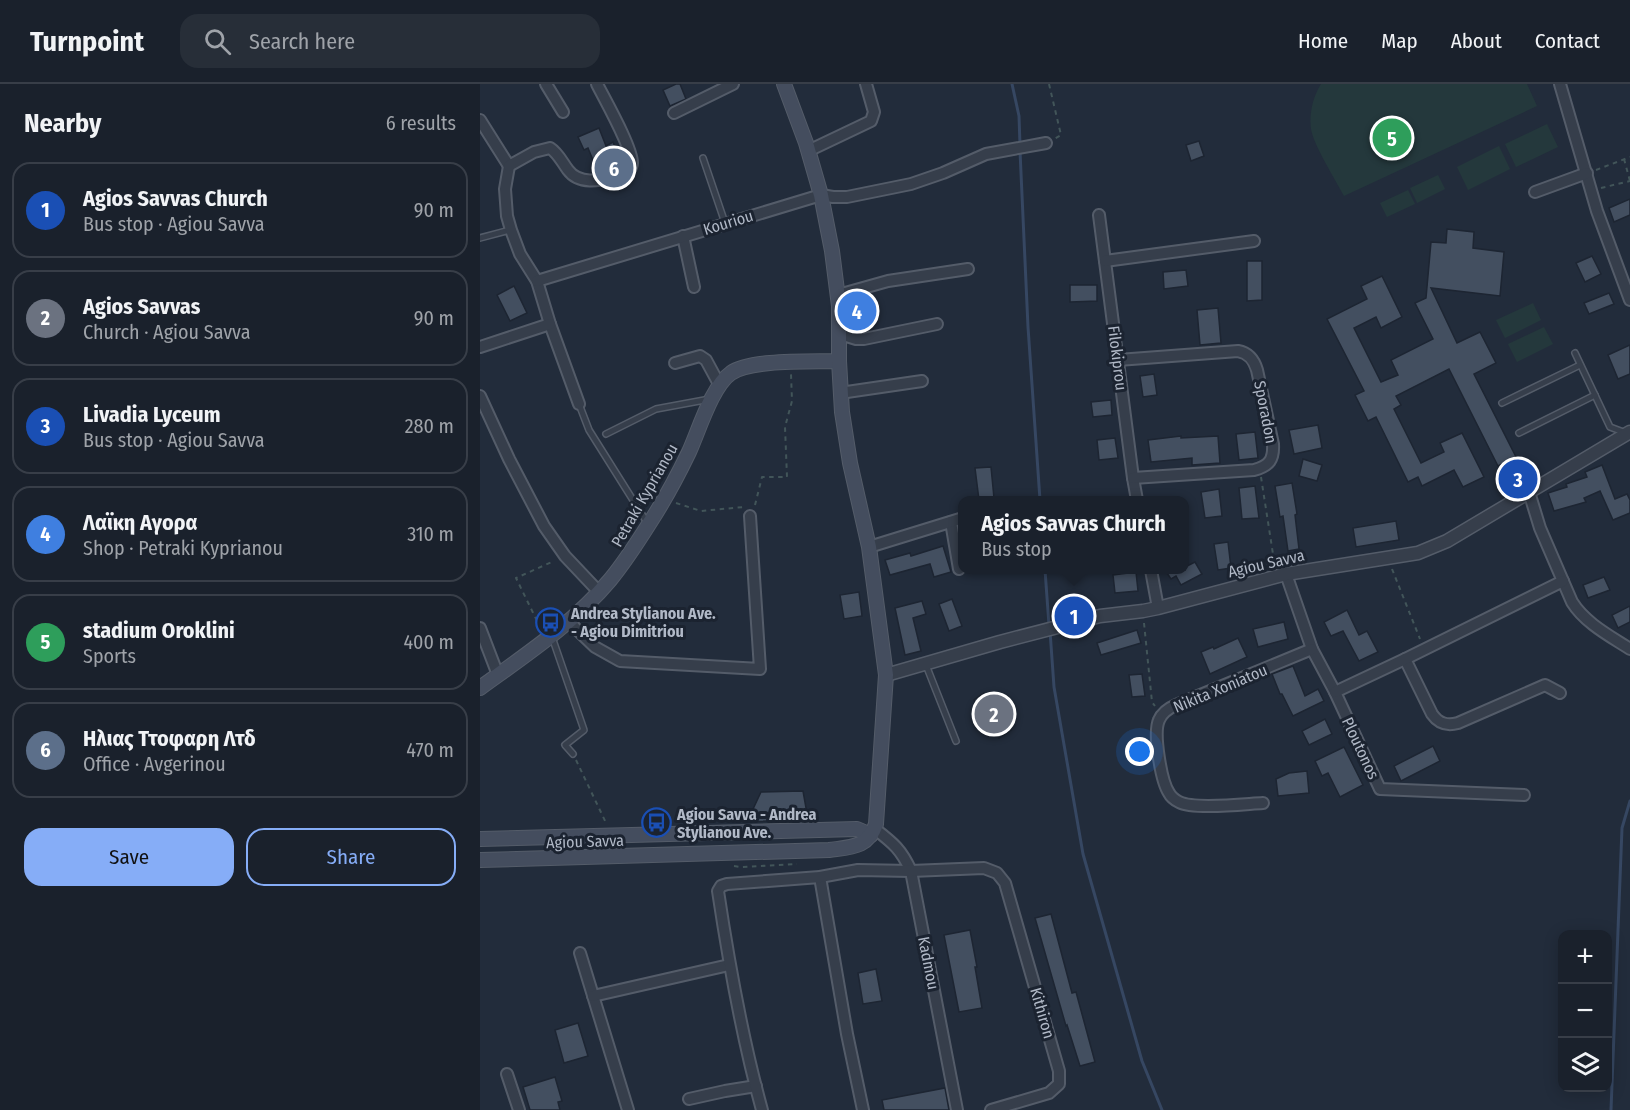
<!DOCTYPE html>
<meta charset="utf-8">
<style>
:root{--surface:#1a212c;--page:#272e38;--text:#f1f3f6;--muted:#9fa3a9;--line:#383e48;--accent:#86adf7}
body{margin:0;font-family:"Fira Sans Condensed",sans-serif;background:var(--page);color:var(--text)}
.controls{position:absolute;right:18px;bottom:18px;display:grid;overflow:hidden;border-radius:12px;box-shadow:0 3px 15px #0003}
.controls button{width:54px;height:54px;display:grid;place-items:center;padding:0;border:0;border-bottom:2px solid var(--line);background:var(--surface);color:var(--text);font:30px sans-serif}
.you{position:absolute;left:660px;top:668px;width:21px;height:21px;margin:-15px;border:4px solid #fff;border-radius:50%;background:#1a73e8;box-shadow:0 0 0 9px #1a73e833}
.badge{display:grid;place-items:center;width:39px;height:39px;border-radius:50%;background:var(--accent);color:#fff;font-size:20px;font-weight:700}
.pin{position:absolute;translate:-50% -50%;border:3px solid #fff;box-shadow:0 2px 6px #0006}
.popup{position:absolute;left:478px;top:412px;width:231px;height:78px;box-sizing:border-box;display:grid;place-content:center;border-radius:12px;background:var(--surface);filter:drop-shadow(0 2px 4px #0005);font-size:20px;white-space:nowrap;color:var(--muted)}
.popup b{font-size:22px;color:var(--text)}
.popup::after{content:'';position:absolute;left:50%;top:100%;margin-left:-12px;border:12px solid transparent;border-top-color:var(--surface)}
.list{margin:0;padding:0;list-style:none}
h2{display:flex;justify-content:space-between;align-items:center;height:78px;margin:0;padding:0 24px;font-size:26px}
h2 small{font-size:20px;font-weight:400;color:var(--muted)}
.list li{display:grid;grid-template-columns:39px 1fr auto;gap:18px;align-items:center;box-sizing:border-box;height:96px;margin:0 12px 12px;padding:0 12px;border:2px solid var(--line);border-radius:18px}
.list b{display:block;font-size:22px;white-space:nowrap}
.list p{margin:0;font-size:20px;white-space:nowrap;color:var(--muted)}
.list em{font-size:20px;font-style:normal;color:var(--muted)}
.actions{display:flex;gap:12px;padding:18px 24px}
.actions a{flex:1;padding:14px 0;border:2px solid var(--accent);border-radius:18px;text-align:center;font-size:21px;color:var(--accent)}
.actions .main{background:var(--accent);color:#111}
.icon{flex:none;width:33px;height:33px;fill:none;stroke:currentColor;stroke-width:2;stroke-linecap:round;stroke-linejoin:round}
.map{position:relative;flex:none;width:1150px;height:1026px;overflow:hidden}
header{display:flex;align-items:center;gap:36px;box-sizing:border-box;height:84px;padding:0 30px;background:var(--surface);border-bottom:2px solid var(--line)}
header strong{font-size:28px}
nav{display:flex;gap:33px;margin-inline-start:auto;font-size:21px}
.search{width:420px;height:54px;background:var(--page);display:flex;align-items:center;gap:15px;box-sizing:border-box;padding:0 21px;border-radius:18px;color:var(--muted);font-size:22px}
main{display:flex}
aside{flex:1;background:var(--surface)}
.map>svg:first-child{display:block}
.green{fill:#24383c}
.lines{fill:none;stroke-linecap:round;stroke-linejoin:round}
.stream{stroke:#364762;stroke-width:3}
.building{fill:#434f60;stroke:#1d2532;stroke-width:1.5}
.service-casing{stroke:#545c69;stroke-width:8}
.minor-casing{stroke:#545c69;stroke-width:14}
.tertiary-casing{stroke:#545c69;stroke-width:15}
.secondary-casing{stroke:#545c69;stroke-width:16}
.path{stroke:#425559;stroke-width:2;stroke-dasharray:4.5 4.5;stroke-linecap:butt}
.service{stroke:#363e4b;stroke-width:5}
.minor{stroke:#363e4b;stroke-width:10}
.tertiary{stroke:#363e4b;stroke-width:12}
.secondary{stroke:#444d5e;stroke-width:14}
.labels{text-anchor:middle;stroke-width:6;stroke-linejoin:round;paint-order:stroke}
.street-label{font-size:16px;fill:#b1b9c7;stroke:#1b2330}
.poi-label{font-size:16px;font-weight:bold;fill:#b1b9c7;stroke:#1b2330;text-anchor:start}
</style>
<header>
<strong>Turnpoint</strong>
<div class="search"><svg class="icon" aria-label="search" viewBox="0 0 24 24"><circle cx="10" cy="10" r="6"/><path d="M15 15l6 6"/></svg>Search here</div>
<nav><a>Home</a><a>Map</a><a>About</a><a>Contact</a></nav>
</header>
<main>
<aside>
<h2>Nearby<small>6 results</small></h2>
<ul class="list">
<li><span class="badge" style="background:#1a4fb4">1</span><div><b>Agios Savvas Church</b><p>Bus stop · Agiou Savva</p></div><em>90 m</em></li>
<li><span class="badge" style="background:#6b7280">2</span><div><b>Agios Savvas</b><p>Church · Agiou Savva</p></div><em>90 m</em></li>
<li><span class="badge" style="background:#1a4fb4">3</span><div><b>Livadia Lyceum</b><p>Bus stop · Agiou Savva</p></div><em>280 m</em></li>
<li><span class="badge" style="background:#3f7fe0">4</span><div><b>Λαϊκη Αγορα</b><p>Shop · Petraki Kyprianou</p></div><em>310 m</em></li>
<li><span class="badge" style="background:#2e9e5b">5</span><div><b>stadium Oroklini</b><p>Sports</p></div><em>400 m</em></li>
<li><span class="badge" style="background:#5c6f8a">6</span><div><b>Ηλιας Ττοφαρη Λτδ</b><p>Office · Avgerinou</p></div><em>470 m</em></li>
</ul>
<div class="actions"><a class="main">Save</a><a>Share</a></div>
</aside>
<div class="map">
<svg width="1150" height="1026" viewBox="0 0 1150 1026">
<rect width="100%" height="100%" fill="#222c3b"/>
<!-- green -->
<g class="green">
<path d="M841,0h206l10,22 -193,90c-8,-15 -31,-52 -33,-67 -2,-15 2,-33 10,-45z"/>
<polygon points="1067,40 1078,63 1036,83 1025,60"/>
<polygon points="1019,62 1030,85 988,106 977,83"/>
<polygon points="958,91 965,105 937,119 930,104"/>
<polygon points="928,106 935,120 907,133 900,119"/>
<polygon points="1053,219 1061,236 1025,254 1016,236"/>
<polygon points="1064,243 1073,260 1037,278 1028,260"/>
</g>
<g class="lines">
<!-- stream -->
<g class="stream">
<polyline points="532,0 539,32 540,61"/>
<polyline points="540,67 548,243 560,416"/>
<polyline points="565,486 569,541"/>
<polyline points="570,547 574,603 603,770 662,977 682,1026"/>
<polyline points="1131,1026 1142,744 1150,717"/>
</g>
</g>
<!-- building -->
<g class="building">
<polygon points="196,0 200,0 206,15 190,22 183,6"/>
<polygon points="119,44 126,62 133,58 142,81 140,84 131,86 117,86 108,64 104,66 98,53"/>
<polygon points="719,57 724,72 711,77 706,61"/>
<polygon points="1150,115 1150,131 1134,138 1129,124"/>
<polygon points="967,145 994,148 993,164 1024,168 1020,212 951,204 977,259 1000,248 1016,279 994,290 1036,373 1018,382 969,285 916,312 921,321 914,325 941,379 964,368 960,359 982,349 1004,393 983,403 974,386 942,402 938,393 928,398 896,333 888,337 875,311 884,307 847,235 887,215 881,202 902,192 922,233 901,244 896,233 874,244 901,298 918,291 911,276 953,255 935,219 946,214 951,158 966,159"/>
<polygon points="1112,172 1121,190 1105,198 1096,179"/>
<polygon points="767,177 782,177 782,216 767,217"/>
<polygon points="706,186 708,202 684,205 683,188"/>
<polygon points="590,201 617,201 617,217 590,218"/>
<polygon points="34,202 47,229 30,237 17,211"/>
<polygon points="1129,209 1134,220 1109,230 1104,219"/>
<polygon points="380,213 384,233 373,236 369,220 371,215"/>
<polygon points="738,224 741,259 720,261 717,226"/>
<polygon points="1150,261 1150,290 1138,295 1128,271"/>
<polygon points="674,290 677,311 663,313 660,292"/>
<polygon points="631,316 632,331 613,333 611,318"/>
<polygon points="838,341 842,364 814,370 809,346"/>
<polygon points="775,348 778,374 759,376 756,350"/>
<polygon points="701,352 701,354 738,352 740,379 712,381 712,374 671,378 668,356"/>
<polygon points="635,354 638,374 619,376 617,356"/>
<polygon points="823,375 842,381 837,397 819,392"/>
<polygon points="1122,381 1135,415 1147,410 1150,416 1150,429 1133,436 1120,407 1104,414 1106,418 1074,427 1068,409 1087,403 1086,400 1107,393 1105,388"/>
<polygon points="511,383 514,414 499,416 495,384"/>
<polygon points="812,399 817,430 815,431 819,465 808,467 803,432 800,433 795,402"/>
<polygon points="775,402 779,434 762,435 759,404"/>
<polygon points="739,405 742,432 725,434 721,408"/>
<polygon points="916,437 919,456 876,463 873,444"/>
<polygon points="748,458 751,484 738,486 734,460"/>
<polygon points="463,462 471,488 454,493 450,480 410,491 405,476 430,469 431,472"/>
<polygon points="715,478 722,490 701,501 696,492 691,495 685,486 705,486 705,483"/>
<polygon points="656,488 658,507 635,509 633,491"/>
<polygon points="1124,493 1130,506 1108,514 1103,501"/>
<polygon points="379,508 382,532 364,535 360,511"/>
<polygon points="472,515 482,542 469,547 459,520"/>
<polygon points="442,517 446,530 433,534 441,567 425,571 415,524"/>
<polygon points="1150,522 1150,538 1138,544 1132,531"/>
<polygon points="867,526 879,551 887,547 898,568 879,577 863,547 851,552 844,538"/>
<polygon points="804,538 808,555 778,563 773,545"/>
<polygon points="657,546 661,559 621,571 617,559"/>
<polygon points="758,554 767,573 730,590 721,568 733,563 734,565"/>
<polygon points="813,582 825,612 838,605 844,617 813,632 802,610 800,610 792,590"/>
<polygon points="662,590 665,612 652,613 649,591"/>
<polygon points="504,609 507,614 509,612 518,626 522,623 532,637 527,640 531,646 519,654 515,648 510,651 501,637 504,634 496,621 497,620 494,616"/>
<polygon points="845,635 852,650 829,661 822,647"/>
<polygon points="953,662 960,677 921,697 914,682"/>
<polygon points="864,663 883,701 860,713 848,689 842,692 835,677"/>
<polygon points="827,687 829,709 798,712 796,695 809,689"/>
<polygon points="323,707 328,735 267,738 281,708"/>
<polygon points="571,830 592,909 596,908 615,978 600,982 587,941 586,942 555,834"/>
<polygon points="490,846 497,883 495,883 502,924 479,928 464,851"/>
<polygon points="396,885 402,917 383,920 378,889"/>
<polygon points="98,939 108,972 84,979 75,946"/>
<polygon points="75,993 82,1017 78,1018 80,1026 50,1026 43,1003"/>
<polygon points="465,1004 469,1026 404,1026 402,1016"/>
</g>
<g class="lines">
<defs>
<g id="service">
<polyline points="223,74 245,139"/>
<polyline points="0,154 30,146"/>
<polyline points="1095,269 1130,343 1146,349"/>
<polyline points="1022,319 1100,281"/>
<polyline points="99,320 109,346 168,440"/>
<polyline points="1039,349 1115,311"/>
<polyline points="126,350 176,325 230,315"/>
<polyline points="72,553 104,646 85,661 93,670"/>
<polyline points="446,581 476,657"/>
</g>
<g id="minor">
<polyline points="66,0 83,28"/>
<polyline points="1080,0 1117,127 1150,216"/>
<polyline points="194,29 253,0"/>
<polyline points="0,36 29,82"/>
<polyline points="328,67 391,37 394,28 386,0"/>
<polyline points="29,82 25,105 27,132 31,146 40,170 57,197 70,240 99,320"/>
<path d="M29,82l25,-14 16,-4c8,5 12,14 18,22 13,18 40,8 58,5 3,-4 6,-7 6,-12 0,-16 -27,-63 -35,-79"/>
<polyline points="1055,108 1107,89"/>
<polyline points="619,131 653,394 657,416"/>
<polyline points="203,152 214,203"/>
<polyline points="625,177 774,157"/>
<polyline points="57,197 341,111 353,113 367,113 431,100 463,89 506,70 566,59"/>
<polyline points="358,211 408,197 488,185"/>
<polyline points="360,250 376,255 384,255 457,240"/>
<polyline points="0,263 70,240"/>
<path d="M638,276l120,-9c11,2 16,9 19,19l16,74c1,16 -4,22 -19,26l-121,8"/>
<polyline points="195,279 220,272 226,276 239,300"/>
<polyline points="360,309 442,297"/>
<polyline points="0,312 29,375 64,442 85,472 119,508"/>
<path d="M1049,408l11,36 32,74c13,21 38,34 58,47"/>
<polyline points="471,438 479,485"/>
<polyline points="389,463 483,434"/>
<polyline points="671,486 678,524"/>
<polyline points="806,490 832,565 855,608 900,705 1044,711"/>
<polyline points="88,537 115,563 140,577 280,585 270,432"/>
<polyline points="0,544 18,591"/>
<path d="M925,575l27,55c7,10 15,12 26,9l87,-38 15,8"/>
<polyline points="855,608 925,575 1083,497"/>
<path d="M783,719c-19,1 -69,7 -84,-1 -4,-2 -8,-5 -10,-9 -8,-12 -16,-60 -10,-73 3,-7 10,-12 17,-15l136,-56"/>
<path d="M395,745c18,14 26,20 36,42l46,239"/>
<polyline points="340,793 367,950 383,1026"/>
<polyline points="100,869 148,1026"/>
<polyline points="113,912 249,881"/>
<polyline points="27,990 39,1026"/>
<polyline points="209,1015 245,1007 276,1002"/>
<path d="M282,1026c-20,-72 -33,-146 -44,-219l3,-5 6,-2 93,-7 38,-7 53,1 73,-3 13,5 8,10 54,188v13l-10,9 -58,17"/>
</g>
<polyline id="tertiary" points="406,591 520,558 620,532 663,527 678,524 806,490 938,469 967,457 1150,348"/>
<g id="secondary">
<path d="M0,604c44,-32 94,-65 130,-108 14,-17 27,-37 39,-56 15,-23 28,-47 40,-72 10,-22 23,-66 42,-79 19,-14 82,-11 108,-12"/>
<polyline points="0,755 377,745 391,751"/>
<path d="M0,776l349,-10c22,-3 39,-2 47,-26l10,-149 -17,-128 -19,-84 -8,-51 -3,-51v-55l-7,-55 -11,-56 -15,-52 -22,-59"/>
</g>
</defs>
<!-- service casing -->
<use href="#service" class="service-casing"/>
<!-- minor casing -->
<use href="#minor" class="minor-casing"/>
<!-- tertiary casing -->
<use href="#tertiary" class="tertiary-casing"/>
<!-- secondary casing -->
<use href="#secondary" class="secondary-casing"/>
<!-- path -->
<g class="path">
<polyline points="569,0 581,51 574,55"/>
<polyline points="1144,75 1150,97"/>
<polyline points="1116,86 1150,73"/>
<polyline points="1121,104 1150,97"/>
<polyline points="781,393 795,483"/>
<polyline points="196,419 221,427 264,423"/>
<polyline points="275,421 282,393 307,393 305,343 312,317 311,290"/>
<polyline points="912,485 940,555"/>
<polyline points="664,539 672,618 675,622"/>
<polyline points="61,545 36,494 74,477"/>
<polyline points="96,676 127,741"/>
<polyline points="254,782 261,783 317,780"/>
</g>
<!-- service -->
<use href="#service" class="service"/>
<!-- minor -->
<use href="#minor" class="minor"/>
<!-- tertiary -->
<use href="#tertiary" class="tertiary"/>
<!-- secondary -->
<use href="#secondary" class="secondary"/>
</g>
<!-- icons -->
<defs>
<symbol id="bus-ring" viewBox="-11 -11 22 22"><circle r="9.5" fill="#1b2330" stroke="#1a4fb4" stroke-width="1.5"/><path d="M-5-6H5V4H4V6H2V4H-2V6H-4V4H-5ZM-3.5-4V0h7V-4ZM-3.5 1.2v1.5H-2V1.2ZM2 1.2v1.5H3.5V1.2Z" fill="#1a4fb4"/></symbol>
</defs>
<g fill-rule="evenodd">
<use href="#bus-ring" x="54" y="522" width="33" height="33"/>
<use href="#bus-ring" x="160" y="722" width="33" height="33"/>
</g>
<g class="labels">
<!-- street labels -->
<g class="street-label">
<text transform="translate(248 138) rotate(-17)" y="6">Kouriou</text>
<text transform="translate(638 274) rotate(83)" y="6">Filokiprou</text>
<text transform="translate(786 328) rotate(79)" y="6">Sporadon</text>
<text transform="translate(164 411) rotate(-60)" y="6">Petraki Kyprianou</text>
<text transform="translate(786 479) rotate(-13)" y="6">Agiou Savva</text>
<text transform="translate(740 604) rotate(-23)" y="6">Nikita Xoniatou</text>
<text transform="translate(881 664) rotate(65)" y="6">Ploutonos</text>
<text transform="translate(105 757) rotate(-2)" y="6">Agiou Savva</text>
<text transform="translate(449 879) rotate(79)" y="6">Kadmou</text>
<text transform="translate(563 929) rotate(74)" y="6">Kithiron</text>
</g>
<!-- poi labels -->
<g class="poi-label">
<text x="91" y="535">Andrea Stylianou Ave.<tspan x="91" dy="18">- Agiou Dimitriou</tspan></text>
<text x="197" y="736">Agiou Savva - Andrea<tspan x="197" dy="18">Stylianou Ave.</tspan></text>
</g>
</g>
</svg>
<div class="controls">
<button>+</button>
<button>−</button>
<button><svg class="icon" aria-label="layers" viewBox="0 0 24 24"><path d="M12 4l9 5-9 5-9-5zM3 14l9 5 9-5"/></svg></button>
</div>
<div class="you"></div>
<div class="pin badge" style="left:594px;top:532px;background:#1a4fb4">1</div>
<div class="popup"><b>Agios Savvas Church</b>Bus stop</div>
<div class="pin badge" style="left:514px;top:630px;background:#6b7280">2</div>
<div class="pin badge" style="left:1038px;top:395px;background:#1a4fb4">3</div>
<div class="pin badge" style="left:377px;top:227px;background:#3f7fe0">4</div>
<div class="pin badge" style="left:912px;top:54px;background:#2e9e5b">5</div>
<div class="pin badge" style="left:134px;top:84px;background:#5c6f8a">6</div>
</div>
</main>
